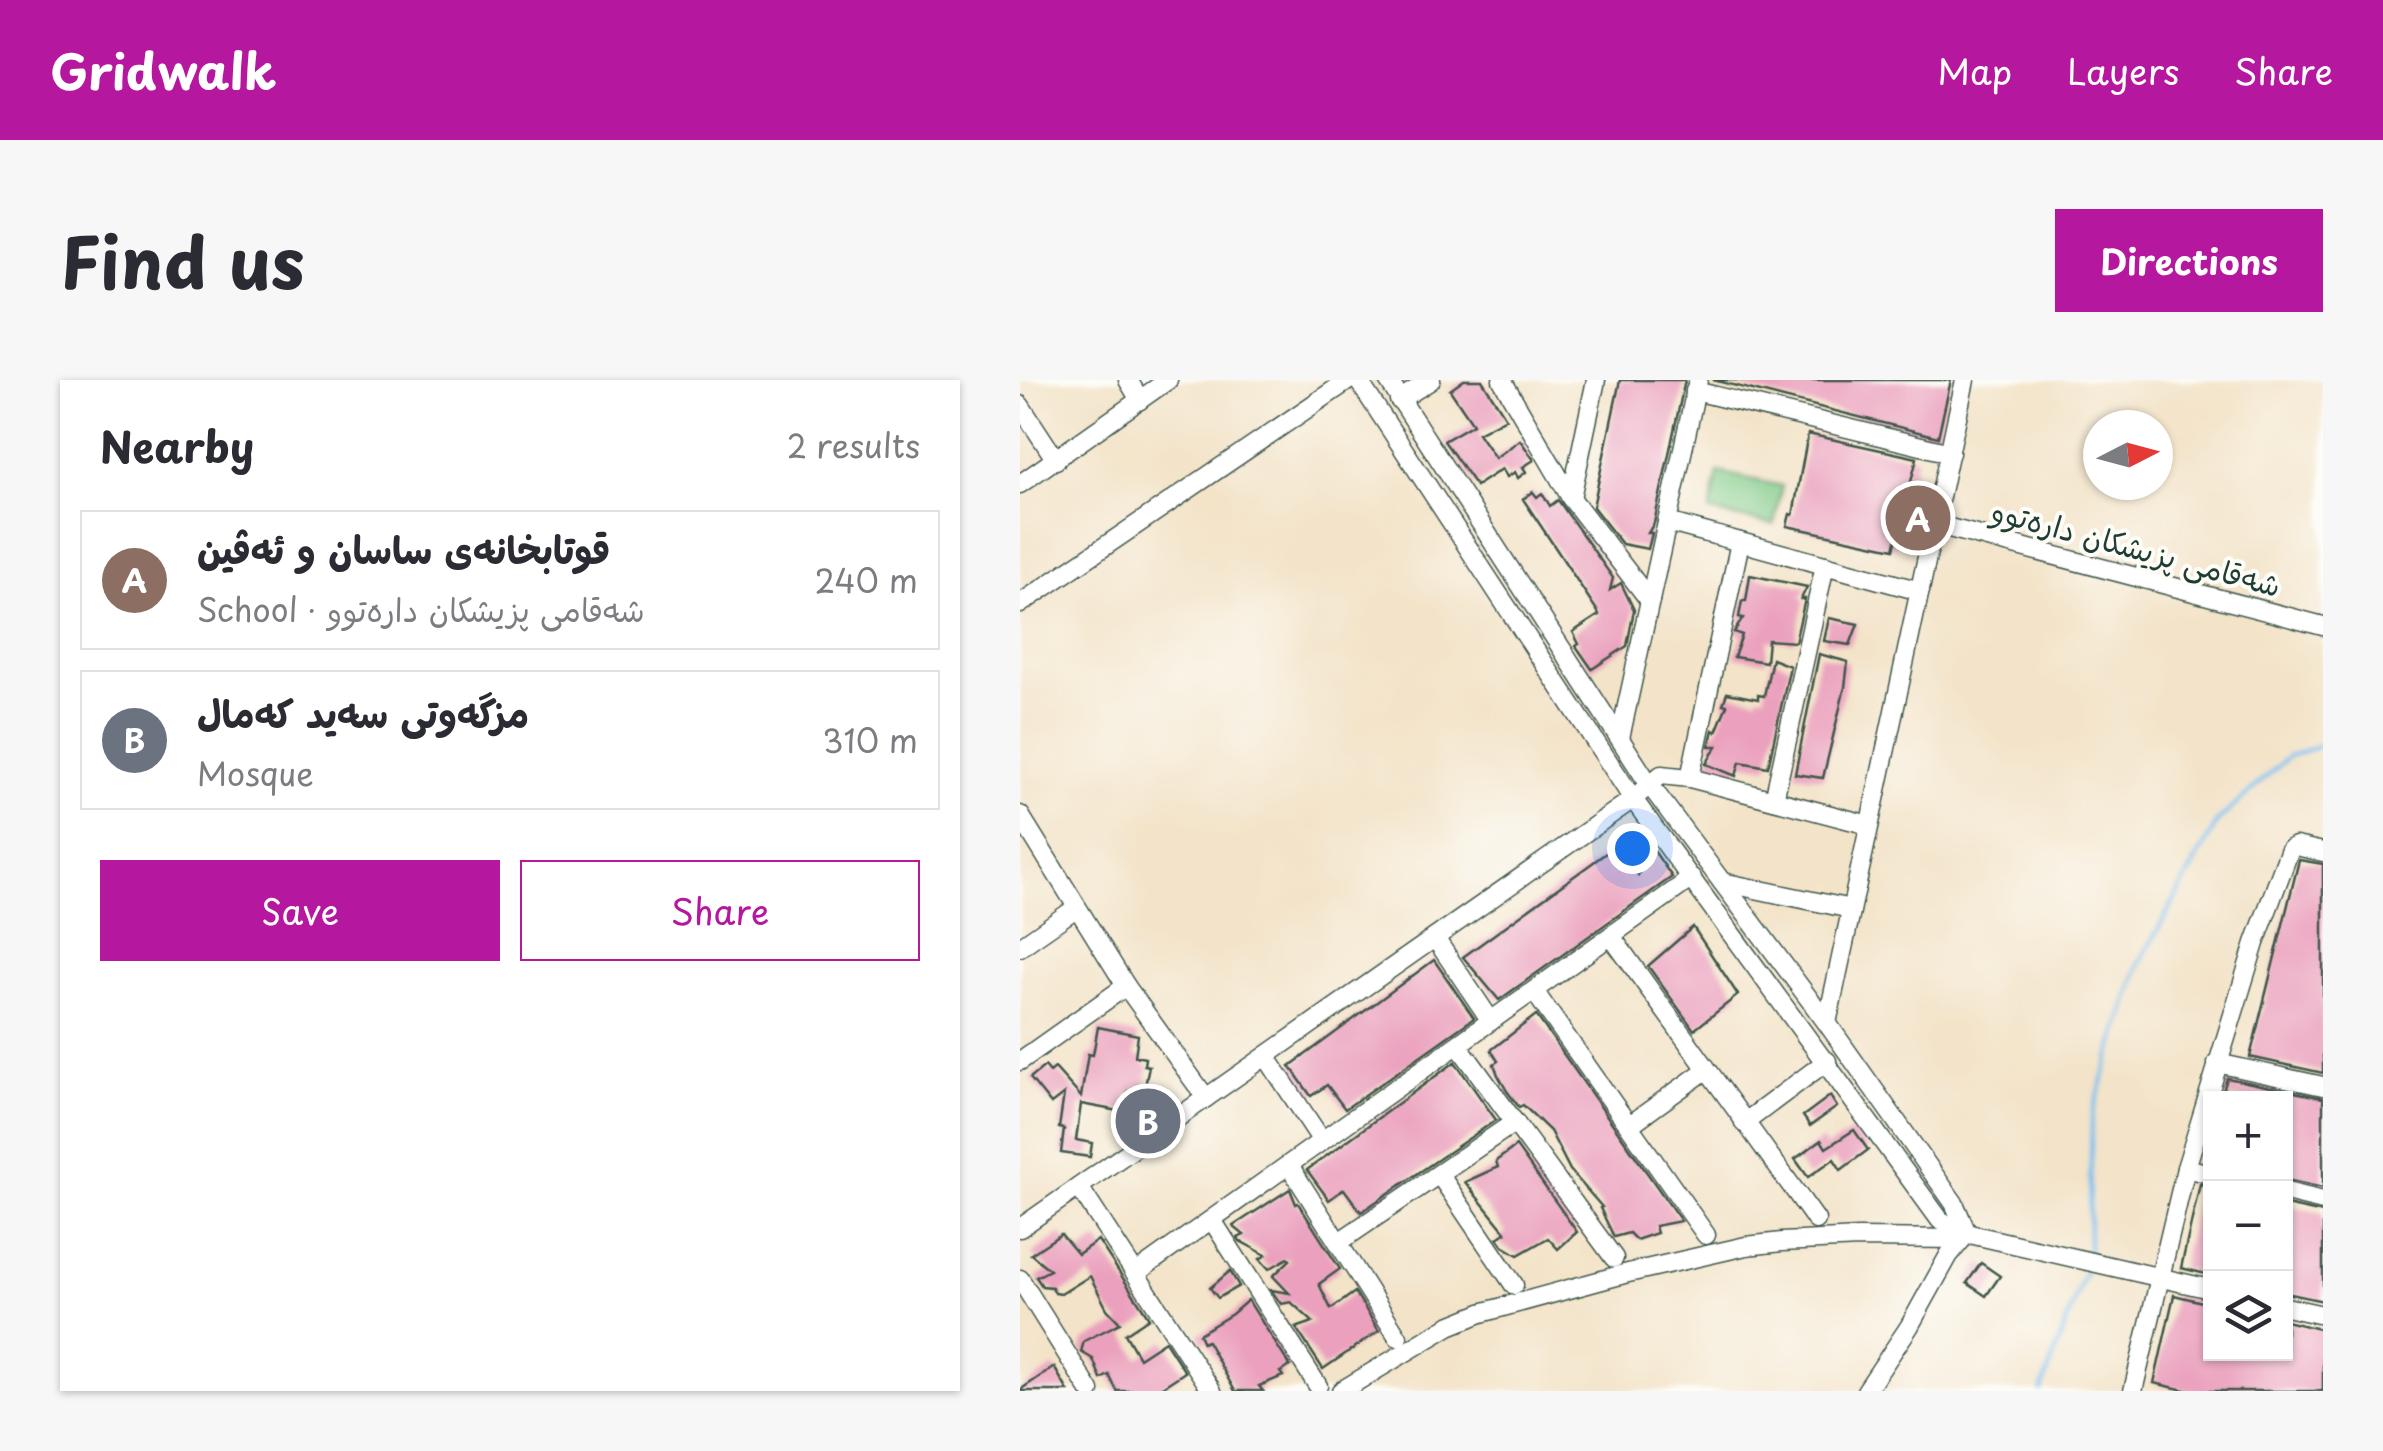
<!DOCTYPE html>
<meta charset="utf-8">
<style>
:root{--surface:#fff;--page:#f7f7f7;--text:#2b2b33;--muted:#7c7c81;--line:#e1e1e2;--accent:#b5179e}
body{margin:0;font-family:"Playpen Sans","Playpen Sans Arabic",sans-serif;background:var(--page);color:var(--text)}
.controls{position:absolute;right:30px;bottom:30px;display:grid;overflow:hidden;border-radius:0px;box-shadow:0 2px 8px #0004}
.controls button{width:90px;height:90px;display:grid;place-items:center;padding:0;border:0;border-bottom:2px solid var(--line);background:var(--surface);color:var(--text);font:50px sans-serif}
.compass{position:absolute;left:1063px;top:30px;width:90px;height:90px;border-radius:50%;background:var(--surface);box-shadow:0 2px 8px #0004;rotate:84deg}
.you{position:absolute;left:612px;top:468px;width:35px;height:35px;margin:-25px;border:8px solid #fff;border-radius:50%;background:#1a73e8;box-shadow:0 0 0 15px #1a73e833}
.badge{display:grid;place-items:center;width:65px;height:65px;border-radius:50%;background:var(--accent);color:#fff;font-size:32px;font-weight:700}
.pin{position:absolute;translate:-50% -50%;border:5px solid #fff;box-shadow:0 2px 10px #0006}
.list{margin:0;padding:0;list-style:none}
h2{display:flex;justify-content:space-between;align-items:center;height:130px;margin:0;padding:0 40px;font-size:42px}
h2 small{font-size:32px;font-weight:400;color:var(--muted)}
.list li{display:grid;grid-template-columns:65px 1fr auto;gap:30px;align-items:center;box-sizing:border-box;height:140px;margin:0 20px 20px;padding:0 20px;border:2px solid var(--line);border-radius:0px}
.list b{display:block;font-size:38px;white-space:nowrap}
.list p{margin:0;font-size:32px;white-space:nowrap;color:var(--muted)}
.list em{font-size:32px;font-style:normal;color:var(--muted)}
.actions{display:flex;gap:20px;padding:30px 40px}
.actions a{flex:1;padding:22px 0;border:2px solid var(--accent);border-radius:0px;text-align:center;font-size:35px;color:var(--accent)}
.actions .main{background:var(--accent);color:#fff}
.icon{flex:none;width:55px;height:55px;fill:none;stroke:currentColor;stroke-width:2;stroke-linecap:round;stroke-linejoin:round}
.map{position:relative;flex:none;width:1303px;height:1011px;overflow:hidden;border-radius:0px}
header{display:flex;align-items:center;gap:60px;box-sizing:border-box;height:140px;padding:0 50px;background:var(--accent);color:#fff}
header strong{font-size:48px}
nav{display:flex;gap:55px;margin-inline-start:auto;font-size:35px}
.intro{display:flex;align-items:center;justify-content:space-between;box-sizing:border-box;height:240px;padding:0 60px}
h1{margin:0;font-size:70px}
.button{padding:25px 45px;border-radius:0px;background:var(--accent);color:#fff;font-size:35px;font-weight:700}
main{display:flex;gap:60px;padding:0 60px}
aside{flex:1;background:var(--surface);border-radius:0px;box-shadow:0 2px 8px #0004}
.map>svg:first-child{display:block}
.green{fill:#80ca87;stroke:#50845e;stroke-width:2.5}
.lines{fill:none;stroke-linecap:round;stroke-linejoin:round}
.stream{stroke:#78c0f0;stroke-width:4}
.building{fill:#eba1be}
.minor-casing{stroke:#3f564a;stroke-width:21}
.minor{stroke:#fff;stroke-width:18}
.labels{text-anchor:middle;stroke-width:8;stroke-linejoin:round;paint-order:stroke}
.street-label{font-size:30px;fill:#1f3d34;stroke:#fdfcf7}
</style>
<header>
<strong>Gridwalk</strong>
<nav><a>Map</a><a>Layers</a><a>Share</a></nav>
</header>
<div class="intro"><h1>Find us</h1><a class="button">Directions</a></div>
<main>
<aside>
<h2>Nearby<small>2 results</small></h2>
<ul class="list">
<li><span class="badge" style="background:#8d6e63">A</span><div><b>قوتابخانەی ساسان و ئەڤین</b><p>School · شەقامی پزیشکان دارەتوو</p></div><em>240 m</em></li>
<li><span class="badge" style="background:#6b7280">B</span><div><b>مزگەوتی سەید کەمال</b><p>Mosque</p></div><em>310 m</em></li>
</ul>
<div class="actions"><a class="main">Save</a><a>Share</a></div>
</aside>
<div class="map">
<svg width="1303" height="1011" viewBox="0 0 1303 1011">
<rect width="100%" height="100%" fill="#fdfcf7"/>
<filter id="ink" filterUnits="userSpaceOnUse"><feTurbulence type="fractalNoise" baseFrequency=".01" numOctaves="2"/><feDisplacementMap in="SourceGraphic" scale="20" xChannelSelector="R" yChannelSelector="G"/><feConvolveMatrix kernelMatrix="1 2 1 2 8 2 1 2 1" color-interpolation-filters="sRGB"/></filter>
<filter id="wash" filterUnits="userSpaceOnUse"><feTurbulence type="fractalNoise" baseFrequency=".0048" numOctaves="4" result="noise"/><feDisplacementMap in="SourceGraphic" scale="40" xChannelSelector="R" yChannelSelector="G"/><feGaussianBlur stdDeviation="2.25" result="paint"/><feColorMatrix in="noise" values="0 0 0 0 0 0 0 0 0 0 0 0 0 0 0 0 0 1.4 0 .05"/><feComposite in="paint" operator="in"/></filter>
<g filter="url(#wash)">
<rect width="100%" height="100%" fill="#f3e3c8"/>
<!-- green -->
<polygon class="green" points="698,92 762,106 754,145 690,132"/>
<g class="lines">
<!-- stream -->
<g class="stream">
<polyline points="1068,875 1072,735 1119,584 1198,441 1269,376 1297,367 1303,362"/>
<polyline points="1021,1011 1066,889"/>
</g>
</g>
<g id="blocks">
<!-- building -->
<g class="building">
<polygon points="444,0 462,0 486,38 458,53 475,78 500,60 514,80 503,87 506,92 498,98 495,92 487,97 482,89 456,106 424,61 453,44 430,10"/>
<polygon points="600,0 665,0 634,143 628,153 632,153 628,169 602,164 573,127"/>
<polygon points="693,0 931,0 918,57"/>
<polygon points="788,54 897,78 874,169 767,146 770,134 773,135"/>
<polygon points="513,112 517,117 522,113 530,126 538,120 593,198 590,210 601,203 614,230 607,266 572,289 556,266 559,264 553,252 579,235 578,232 503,119"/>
<polygon points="730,195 787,207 781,219 785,219 775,262 748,260 746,282 714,277 722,255 714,252 723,238 719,237 722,221 726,221"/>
<polygon points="809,238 838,244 830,265 804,261"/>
<polygon points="799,274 828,282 825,307 803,398 775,394"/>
<polygon points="752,279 770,286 748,387 720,382 716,396 686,384 697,366 689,366 693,350 696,352 707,325 703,324 707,313 738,319 738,315 744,316"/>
<polygon points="597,465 618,495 632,468 652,497 479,620 443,577"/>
<polygon points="1279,480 1303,484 1303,693 1230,677"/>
<polygon points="673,547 718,615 674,650 628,586"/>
<polygon points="414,580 454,638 325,729 307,705 291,716 270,686"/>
<polygon points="516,635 661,841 635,846 637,853 616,860 609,853 594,857 580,828 582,827 550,790 530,751 503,725 499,727 487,711 478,695 474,684 478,681 471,670"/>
<polygon points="78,647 118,655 115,676 125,678 124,685 129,686 125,707 120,706 119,714 108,711 104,732 61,724 56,760 72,763 70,777 41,773 44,749 39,748 44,714 31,724 10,698 25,686 30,692 35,688 61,717 68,674 73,675"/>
<polygon points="435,682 476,740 341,832 324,809 309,820 287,790"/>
<polygon points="1207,698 1303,718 1303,808 1266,800 1266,718 1201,718"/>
<polygon points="810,716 817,727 790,746 783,736"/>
<polygon points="834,750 848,770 821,790 814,779 788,797 775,779 801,760 806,768"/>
<polygon points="496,766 557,852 538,869 528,858 498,875 483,866 477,858 486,853 445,802 478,787 476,781"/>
<polygon points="1180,804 1190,806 1190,895 1161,888"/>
<polygon points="270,809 276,824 278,823 320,889 299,904 311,929 335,912 359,951 303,989 276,948 293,942 271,922 261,924 251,910 269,913 253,896 270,880 268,878 249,889 240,879 246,875 220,861 218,858 224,855 213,846"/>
<polygon points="1266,825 1303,833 1303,921 1266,913"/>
<polygon points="41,854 58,874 78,860 129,938 105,954 119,978 145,961 165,992 136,1011 97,1011 89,995 81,999 73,979 61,972 64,961 100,943 87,929 70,896 41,914 35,913 32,907 22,906 16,897 30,890 11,874"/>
<polygon points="961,883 980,896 966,916 947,903"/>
<polygon points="210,891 219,906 198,918 190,908"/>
<polygon points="1154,915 1190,924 1190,974 1266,974 1266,941 1303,950 1303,1011 1169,1011 1134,1003"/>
<polygon points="228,920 270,986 260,992 263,996 239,1006 243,1011 215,1011 187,961 183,963 179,954 212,934"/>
<polygon points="34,987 48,1011 0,1011 0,1010"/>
</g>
</g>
</g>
<g filter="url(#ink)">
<use href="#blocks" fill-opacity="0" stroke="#3f564a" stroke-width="2.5"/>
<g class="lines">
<defs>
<g id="minor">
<polyline points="108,0 120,20"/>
<polyline points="338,0 613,419 920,840 941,852 1190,909"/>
<polyline points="368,0 629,404 807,643 934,823 947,853"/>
<polyline points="482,0 551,118 630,221"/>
<polyline points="675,11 930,73"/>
<polyline points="379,20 411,0"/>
<polyline points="0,25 36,80"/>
<polyline points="0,104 148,0"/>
<polyline points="551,118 576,0"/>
<polyline points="647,142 900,211"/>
<polyline points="914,144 1303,246"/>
<polyline points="0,224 329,0"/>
<polyline points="600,358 678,0"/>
<polyline points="670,398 720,162"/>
<polyline points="754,420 805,185"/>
<polyline points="0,435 106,606 186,718"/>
<polyline points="702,502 831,529"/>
<polyline points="591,556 796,840"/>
<polyline points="415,558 471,641"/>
<polyline points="0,567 56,528"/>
<polyline points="514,611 686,855"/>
<polyline points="807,643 945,0"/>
<polyline points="438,665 594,878"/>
<polyline points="246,676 302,761"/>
<polyline points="0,681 106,606"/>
<polyline points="1197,683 1303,706"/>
<polyline points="724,743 807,681"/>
<polyline points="611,744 686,690"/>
<polyline points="269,785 378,957"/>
<polyline points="1166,788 1190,794"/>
<polyline points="419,794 494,905"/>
<polyline points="59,807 192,1011"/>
<polyline points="1266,812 1303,821"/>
<polyline points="192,840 298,1006"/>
<polyline points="0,848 613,419 641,395 670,398 849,445"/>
<polyline points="319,862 495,742"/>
<polyline points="116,893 672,498"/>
<polyline points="0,899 70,1011"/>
<polyline points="1266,927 1303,935"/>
<polyline points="321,1011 429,946 461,933 604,894 726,866 762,862 838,858 942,859"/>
<polyline points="846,1011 889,947 929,875 947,853"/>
<polyline points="1113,1011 1166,788 1235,563 1270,469 1276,466 1303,472"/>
</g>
</defs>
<!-- minor casing -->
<use href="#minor" class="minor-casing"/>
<!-- minor -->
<use href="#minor" class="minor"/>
</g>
</g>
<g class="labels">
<!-- street labels -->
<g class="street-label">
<text transform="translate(1116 169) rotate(15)" y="10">شەقامی پزیشکان دارەتوو</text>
</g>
</g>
</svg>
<div class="controls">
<button>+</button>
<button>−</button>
<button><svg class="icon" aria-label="layers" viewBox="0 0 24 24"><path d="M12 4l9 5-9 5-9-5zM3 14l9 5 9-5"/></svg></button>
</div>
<svg class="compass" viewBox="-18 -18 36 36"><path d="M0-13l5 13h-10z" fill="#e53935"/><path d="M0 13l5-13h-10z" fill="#7c7c81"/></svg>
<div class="you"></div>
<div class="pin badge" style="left:898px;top:138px;background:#8d6e63">A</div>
<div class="pin badge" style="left:128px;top:741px;background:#6b7280">B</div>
</div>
</main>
